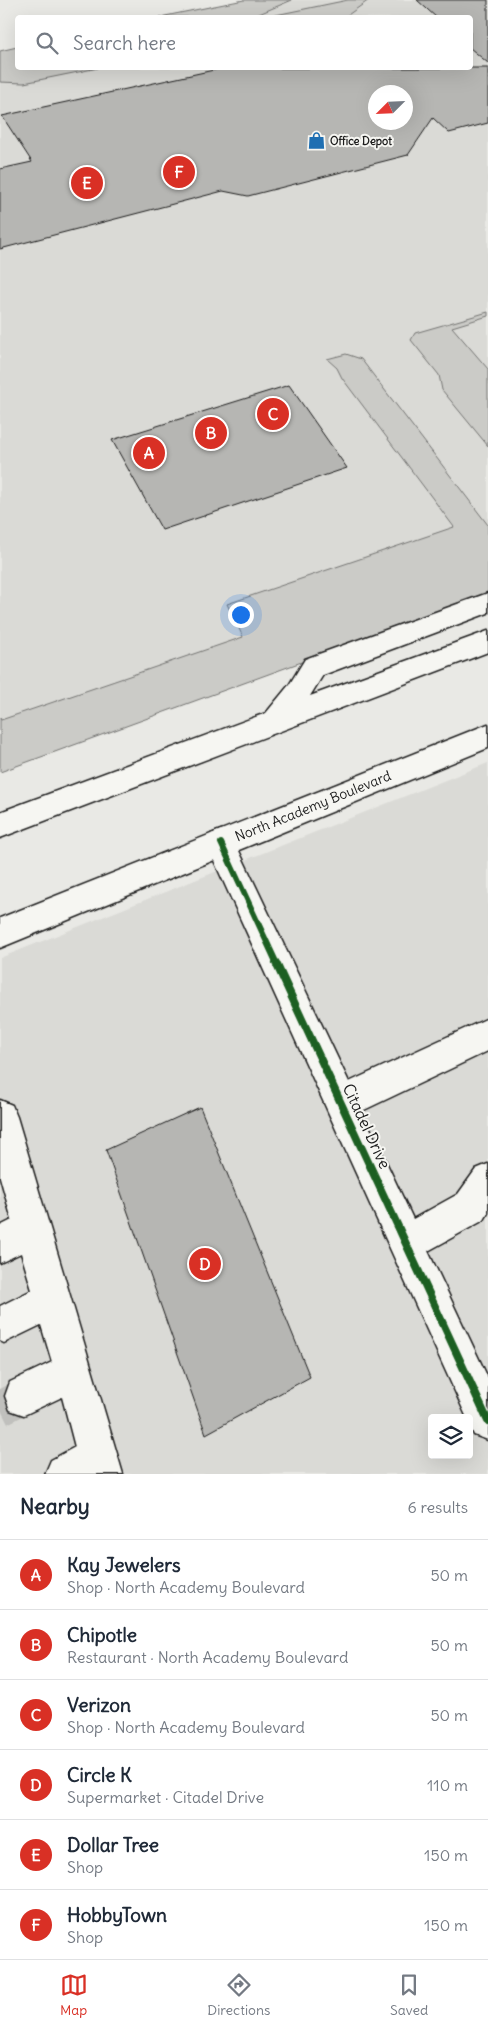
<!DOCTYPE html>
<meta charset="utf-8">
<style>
:root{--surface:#fff;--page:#f2f2f3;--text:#1f2937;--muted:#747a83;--line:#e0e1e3;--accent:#d93025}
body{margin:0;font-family:Delius,sans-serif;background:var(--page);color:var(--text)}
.controls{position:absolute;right:15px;bottom:15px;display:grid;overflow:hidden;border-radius:5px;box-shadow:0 5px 20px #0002}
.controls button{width:45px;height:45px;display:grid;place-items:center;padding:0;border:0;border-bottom:1px solid var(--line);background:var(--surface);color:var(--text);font:25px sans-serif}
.compass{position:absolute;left:368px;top:85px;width:45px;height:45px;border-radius:50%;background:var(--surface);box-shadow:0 5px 20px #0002;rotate:246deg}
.you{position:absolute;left:240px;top:614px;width:18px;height:18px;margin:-12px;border:4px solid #fff;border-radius:50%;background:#1a73e8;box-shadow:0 0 0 8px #1a73e833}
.badge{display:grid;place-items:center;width:32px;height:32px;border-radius:50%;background:var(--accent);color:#fff;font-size:16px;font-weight:700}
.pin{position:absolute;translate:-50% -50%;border:2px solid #fff;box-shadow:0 1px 5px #0006}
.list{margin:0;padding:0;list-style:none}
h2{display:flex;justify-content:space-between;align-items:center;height:65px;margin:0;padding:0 20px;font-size:21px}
h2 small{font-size:16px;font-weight:400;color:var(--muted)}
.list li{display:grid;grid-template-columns:32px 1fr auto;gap:15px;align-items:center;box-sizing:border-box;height:70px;padding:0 20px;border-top:1px solid var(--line)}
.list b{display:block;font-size:19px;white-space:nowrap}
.list p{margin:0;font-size:16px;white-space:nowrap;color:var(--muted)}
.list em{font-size:16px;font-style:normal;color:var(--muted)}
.icon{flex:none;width:28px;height:28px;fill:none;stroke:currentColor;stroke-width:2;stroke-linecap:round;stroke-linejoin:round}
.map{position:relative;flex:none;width:488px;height:1474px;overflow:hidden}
.search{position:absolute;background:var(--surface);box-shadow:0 5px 20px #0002;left:15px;right:15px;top:15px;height:55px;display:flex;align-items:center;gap:12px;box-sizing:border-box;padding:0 18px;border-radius:5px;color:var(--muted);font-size:19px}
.sheet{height:485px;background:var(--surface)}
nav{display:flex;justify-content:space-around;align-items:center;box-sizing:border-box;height:70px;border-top:1px solid var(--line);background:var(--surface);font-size:14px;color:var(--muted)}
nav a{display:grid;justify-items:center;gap:2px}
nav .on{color:var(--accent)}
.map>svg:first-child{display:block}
.built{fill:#dadad6;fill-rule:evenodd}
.green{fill:#cbcbc7;stroke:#747472}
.building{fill:#b6b6b3;stroke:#1c1c1c;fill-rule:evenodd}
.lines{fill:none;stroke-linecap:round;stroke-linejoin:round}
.minor-tunnel{stroke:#c0c0bd;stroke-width:35;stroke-dasharray:35 18;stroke-linecap:butt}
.minor-casing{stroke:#1c1c1c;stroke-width:3}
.highway-casing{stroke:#1c1c1c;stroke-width:3}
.minor{fill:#f6f6f2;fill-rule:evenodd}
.highway{fill:#f6f6f2;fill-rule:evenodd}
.cycleway-far1-casing{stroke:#f6f6f2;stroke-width:9}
.cycleway-casing{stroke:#f6f6f2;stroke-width:11}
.cycleway-far1{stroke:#1b5e20;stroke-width:6}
.cycleway{stroke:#1b5e20;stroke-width:8}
.labels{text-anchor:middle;stroke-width:4;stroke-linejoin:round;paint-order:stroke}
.far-poi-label{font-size:11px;font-weight:bold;fill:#1c1c1c;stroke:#f6f6f2;text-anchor:start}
.street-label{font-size:14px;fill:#1c1c1c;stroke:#f6f6f2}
.near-street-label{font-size:16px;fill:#1c1c1c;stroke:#f6f6f2}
</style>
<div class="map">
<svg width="488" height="1474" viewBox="0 0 488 1474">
<rect width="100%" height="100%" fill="#e9e9e5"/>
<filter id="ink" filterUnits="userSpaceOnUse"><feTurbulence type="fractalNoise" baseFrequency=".02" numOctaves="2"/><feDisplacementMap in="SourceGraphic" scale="10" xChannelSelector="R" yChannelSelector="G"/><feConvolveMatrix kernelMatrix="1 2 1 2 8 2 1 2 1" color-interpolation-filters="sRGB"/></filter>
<g filter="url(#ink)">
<!-- built -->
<g class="built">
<path d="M247,0h241v594l-488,178v-721l18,17h452v-50l-308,-1zM376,92h30v30h-30z"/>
<path d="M488,763v711h-488v-516zM432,1418h37v37h-37z"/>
</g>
<!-- green -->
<g class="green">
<polygon points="244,0 292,0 252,17 160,17"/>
<polygon points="348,0 369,0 345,17 266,17"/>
<polygon points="17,47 18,68 98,68 24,83 0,82 0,51"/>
<polygon points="488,312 488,316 452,327 488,369 488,446 442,390 439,375 411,340 415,333"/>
<polygon points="346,354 361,359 488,525 488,594 0,772 0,718 1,720 243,637 227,604 454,527 342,378 337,368 327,359"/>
</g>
<!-- building -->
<g class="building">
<polygon points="417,0 488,0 488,63 470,48 470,18 437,18"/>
<path d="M223,68h265v55l-39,10 -16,-15 -25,37 -160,41 -25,-5 -223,58v-80l32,-7 -30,-46zM376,92h30v30h-30z"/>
<polygon points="289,385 347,468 162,530 112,440"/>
<polygon points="200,1107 310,1377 206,1434 106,1150"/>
</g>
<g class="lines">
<!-- minor-tunnel -->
<polyline class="minor-tunnel" points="0,1408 24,1396"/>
<defs>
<g id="minor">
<polygon points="221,830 231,834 349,1082 488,1018 488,1051 362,1111 413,1219 458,1194 476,1169 488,1164 488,1213 484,1220 428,1251 488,1378 488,1440 474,1435 469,1424 469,1418 467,1418 206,843 211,834"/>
<polygon points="0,1100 12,1105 17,1117 123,1474 45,1474 51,1460 75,1447 62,1397 24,1415 10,1410 5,1396 10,1382 52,1362 41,1325 4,1343 0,1341 0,1306 32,1290 21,1253 0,1263 0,1226 12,1220 0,1177"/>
</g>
<g id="highway">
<polygon points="488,593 488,613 323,675 310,696 488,631 488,652 0,838 0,812 266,713 289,685 305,659"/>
<polygon points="488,724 488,748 0,948 0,918"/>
</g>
</defs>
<!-- minor casing -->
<use href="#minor" class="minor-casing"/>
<!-- highway casing -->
<use href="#highway" class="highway-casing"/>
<!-- minor -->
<use href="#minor" class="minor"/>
<!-- highway -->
<use href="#highway" class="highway"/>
<defs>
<polyline id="cycleway-far1" points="221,843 277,964"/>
<polyline id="cycleway" points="276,963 488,1421"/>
</defs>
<!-- cycleway-far1 casing -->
<use href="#cycleway-far1" class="cycleway-far1-casing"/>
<!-- cycleway casing -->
<use href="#cycleway" class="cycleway-casing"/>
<!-- cycleway-far1 -->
<use href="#cycleway-far1" class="cycleway-far1"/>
<!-- cycleway -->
<use href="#cycleway" class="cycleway"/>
</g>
</g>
<!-- icons -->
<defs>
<symbol id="shop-bare" viewBox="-9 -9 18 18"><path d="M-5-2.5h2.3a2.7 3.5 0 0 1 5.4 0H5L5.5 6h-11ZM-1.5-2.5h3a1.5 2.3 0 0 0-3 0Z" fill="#1f6fb2" stroke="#f6f6f2" stroke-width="2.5" paint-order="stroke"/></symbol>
</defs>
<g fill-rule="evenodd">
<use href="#shop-bare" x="304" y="128" width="25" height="25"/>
</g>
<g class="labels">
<!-- far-poi labels -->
<g class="far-poi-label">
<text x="330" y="145">Office Depot</text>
</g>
<!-- street labels -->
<g class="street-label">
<text transform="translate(313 806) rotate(-22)" y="5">North Academy Boulevard</text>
</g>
<!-- near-street labels -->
<g class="near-street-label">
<text transform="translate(367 1126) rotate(65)" y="6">Citadel Drive</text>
</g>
</g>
</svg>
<div class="controls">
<button><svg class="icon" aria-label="layers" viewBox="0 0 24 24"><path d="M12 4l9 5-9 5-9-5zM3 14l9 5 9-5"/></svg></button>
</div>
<svg class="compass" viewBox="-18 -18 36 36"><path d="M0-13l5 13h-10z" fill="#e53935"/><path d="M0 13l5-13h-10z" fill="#747a83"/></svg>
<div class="you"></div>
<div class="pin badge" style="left:149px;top:453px">A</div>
<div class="pin badge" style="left:211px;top:433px">B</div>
<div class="pin badge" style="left:273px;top:414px">C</div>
<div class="pin badge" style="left:205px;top:1264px">D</div>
<div class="pin badge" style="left:87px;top:183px">E</div>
<div class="pin badge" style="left:179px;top:172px">F</div>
<div class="search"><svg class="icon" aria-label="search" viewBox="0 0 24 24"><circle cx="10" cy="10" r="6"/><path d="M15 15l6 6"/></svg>Search here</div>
</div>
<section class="sheet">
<h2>Nearby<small>6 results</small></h2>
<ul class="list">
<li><span class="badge">A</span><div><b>Kay Jewelers</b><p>Shop · North Academy Boulevard</p></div><em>50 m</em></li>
<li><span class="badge">B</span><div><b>Chipotle</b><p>Restaurant · North Academy Boulevard</p></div><em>50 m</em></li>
<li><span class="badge">C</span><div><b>Verizon</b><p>Shop · North Academy Boulevard</p></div><em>50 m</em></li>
<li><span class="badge">D</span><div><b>Circle K</b><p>Supermarket · Citadel Drive</p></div><em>110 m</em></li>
<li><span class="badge">E</span><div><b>Dollar Tree</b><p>Shop</p></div><em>150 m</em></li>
<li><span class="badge">F</span><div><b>HobbyTown</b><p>Shop</p></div><em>150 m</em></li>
</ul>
</section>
<nav>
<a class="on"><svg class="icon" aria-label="map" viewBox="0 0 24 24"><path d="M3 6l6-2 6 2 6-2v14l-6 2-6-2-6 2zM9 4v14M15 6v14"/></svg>Map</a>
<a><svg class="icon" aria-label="directions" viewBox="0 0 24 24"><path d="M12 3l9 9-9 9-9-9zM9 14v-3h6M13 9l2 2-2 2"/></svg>Directions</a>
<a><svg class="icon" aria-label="saved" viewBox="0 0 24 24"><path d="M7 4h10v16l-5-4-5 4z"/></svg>Saved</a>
</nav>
